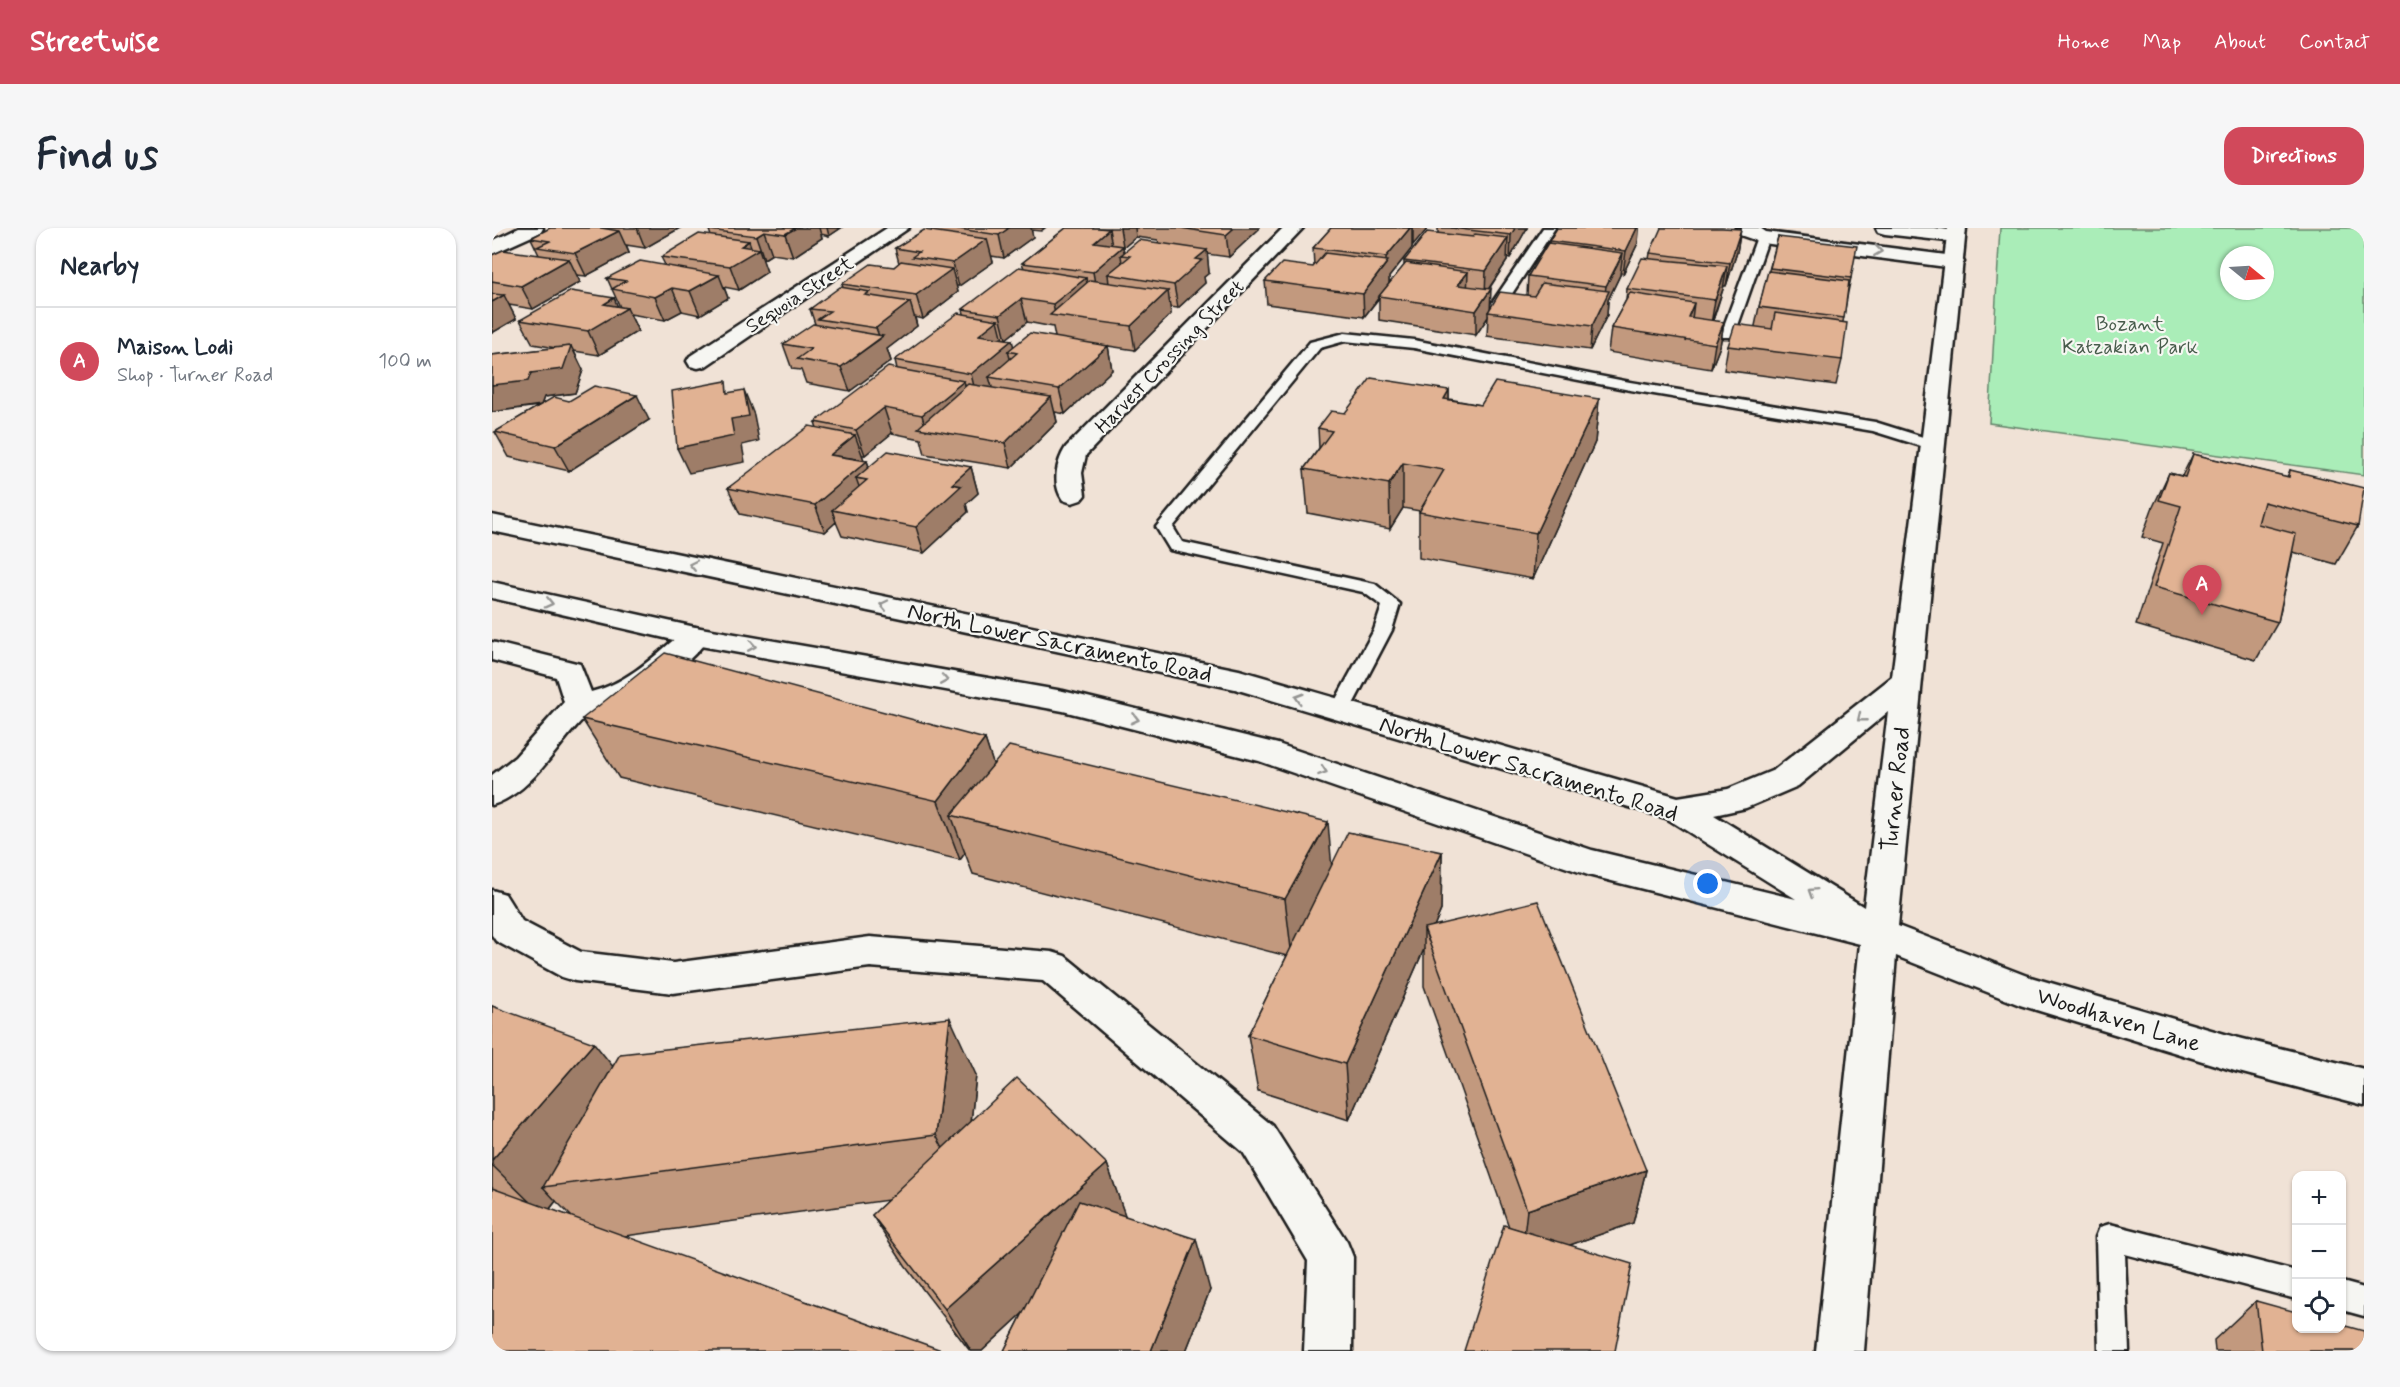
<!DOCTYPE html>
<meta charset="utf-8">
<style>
:root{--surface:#fff;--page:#f6f6f7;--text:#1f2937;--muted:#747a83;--line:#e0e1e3;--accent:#d1495b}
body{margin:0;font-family:Mynerve,sans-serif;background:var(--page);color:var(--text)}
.controls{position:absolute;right:18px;bottom:18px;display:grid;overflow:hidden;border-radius:12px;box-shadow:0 2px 4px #0004}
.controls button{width:54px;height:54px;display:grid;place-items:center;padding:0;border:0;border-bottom:2px solid var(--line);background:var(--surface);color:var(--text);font:30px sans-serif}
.compass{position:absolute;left:1728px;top:18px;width:54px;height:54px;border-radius:50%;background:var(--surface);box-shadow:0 2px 4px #0004;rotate:108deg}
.you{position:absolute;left:1216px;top:656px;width:21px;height:21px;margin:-15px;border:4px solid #fff;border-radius:50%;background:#1a73e8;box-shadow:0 0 0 9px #1a73e833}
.badge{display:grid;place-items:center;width:39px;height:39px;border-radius:50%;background:var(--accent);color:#fff;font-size:20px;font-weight:700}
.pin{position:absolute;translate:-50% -50px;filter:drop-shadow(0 2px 3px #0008)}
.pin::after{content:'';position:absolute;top:32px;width:21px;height:18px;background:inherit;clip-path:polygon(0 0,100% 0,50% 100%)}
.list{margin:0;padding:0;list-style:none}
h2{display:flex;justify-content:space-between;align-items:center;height:78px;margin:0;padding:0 24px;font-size:26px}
h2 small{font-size:20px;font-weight:400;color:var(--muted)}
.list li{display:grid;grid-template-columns:39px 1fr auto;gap:18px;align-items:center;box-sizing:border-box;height:108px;padding:0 24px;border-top:2px solid var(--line)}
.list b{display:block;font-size:22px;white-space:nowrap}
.list p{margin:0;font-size:20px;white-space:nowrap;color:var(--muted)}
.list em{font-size:20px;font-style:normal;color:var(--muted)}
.icon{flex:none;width:33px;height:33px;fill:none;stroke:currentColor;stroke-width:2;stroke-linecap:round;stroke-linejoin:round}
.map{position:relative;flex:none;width:1872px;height:1123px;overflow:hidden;border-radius:18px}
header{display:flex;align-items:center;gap:36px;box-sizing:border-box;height:84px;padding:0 30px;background:var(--accent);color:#fff}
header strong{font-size:28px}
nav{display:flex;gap:33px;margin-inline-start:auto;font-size:21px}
.intro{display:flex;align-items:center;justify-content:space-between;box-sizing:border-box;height:144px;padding:0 36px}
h1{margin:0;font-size:42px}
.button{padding:15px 27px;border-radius:18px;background:var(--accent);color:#fff;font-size:21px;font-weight:700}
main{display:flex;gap:36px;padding:0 36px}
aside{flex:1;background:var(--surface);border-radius:18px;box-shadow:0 2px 4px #0004}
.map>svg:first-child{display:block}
.green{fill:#aaedb8;stroke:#63846a;stroke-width:1.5;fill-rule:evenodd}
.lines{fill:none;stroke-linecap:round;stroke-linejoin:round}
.lane-casing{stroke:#1c1c1c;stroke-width:5}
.street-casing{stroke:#1c1c1c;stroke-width:5}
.secondary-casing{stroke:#1c1c1c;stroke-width:5}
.lane{fill:#f6f6f2;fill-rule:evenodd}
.street{fill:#f6f6f2;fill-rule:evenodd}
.secondary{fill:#f6f6f2;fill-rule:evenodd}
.wall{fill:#c2997e;stroke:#1c1c1c;stroke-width:1.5;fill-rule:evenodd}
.shaded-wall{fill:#9e7d67;stroke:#1c1c1c;stroke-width:1.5}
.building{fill:#e1b293;stroke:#1c1c1c;stroke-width:1.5}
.oneway{stroke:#949492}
.labels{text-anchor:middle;stroke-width:4.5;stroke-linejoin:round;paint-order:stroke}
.far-street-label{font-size:20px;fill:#1c1c1c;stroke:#f6f6f2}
.far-park-label{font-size:20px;fill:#475b4b;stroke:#f6f6f2}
.street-label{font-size:24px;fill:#1c1c1c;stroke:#f6f6f2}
</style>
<header>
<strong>Streetwise</strong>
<nav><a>Home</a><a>Map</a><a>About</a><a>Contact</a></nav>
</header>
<div class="intro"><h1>Find us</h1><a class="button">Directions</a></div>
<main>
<aside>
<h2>Nearby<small></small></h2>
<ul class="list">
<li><span class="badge">A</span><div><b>Maison Lodi</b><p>Shop · Turner Road</p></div><em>100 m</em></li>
</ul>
</aside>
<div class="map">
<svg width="1872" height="1123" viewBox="0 0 1872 1123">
<rect width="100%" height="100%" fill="#f0e2d6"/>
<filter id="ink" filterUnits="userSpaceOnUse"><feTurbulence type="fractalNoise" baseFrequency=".0167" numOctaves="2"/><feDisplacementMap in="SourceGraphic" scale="12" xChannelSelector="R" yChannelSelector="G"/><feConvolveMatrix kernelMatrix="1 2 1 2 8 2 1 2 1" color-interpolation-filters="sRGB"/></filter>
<g filter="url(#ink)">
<!-- green -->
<path class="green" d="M1508,0h364v247l-375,-52zM1737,27h36v36h-36z"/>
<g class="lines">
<defs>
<g id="lane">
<polygon points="1051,0 1063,0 1010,81 1000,81 998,78"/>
<polygon points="1271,5 1277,9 1243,106 1241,109 1231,109 1229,106 1265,9"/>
<polygon points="853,105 922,112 1138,154 1383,194 1447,214 1450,217 1442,222 1381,203 1138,162 922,120 853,113 828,120 681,299 690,314 883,356 908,376 900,402 858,482 855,487 848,489 841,487 838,482 882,402 890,378 871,364 678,322 664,299 818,114"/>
<polygon points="1618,996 1804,1043 1804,1071 1633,1026 1637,1123 1607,1123 1604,1009 1608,999"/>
<polygon points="1850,1054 1872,1060 1872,1088 1850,1082"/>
</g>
<g id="street">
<polygon points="27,0 51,0 49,4 0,26 0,13"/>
<polygon points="395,0 417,0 214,138 206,140 198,138 195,133 198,128"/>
<path d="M791,0h20l-217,227 -4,18 3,22 -4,5 -9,3 -9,-3c-11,-15 -7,-38 3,-53z"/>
<polygon points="1244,0 1268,0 1274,4 1462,28 1469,30 1472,34 1469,38 1462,40 1271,15 1245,6"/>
<polygon points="1384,0 1443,0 1471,4 1473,8 1471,12 1464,14 1393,6 1386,4"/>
<path d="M203,399l10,3 5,6c-17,25 -55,53 -83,65 -11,5 -30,6 -39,13 -30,28 -54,78 -96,91v-30l23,-18 49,-55 -8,-25 -64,-17v-18l88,22 11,28c37,-9 66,-38 94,-62z"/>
<polygon points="0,662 13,666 30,693 89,724 181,735 378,709 560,724 573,728 781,898 855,1014 861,1029 860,1123 812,1123 816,1033 751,924 551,753 378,739 181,765 83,753 70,749 4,713 0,707"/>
</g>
<path id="secondary" d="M1456,0h18l-68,698 129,50 208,61 129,32v36l-129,-34 -215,-66 -124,-49 -32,395h-48l44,-407 -272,-69 -329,-114 -196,-50 -368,-66 -203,-47v-16l203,45 368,64 215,53 314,106 204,49 -130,-81 -431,-129 -743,-158v-16l747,155 439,127 50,-8 46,-19 118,-93zM1396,484l-24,195 -150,-92 32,-7 52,-22z"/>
</defs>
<!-- lane casing -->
<use href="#lane" class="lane-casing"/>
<!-- street casing -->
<use href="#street" class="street-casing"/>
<!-- secondary casing -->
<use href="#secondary" class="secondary-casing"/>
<!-- lane -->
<use href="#lane" class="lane"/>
<!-- street -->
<use href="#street" class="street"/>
<!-- secondary -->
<use href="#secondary" class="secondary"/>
</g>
<!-- wall -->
<g class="wall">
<polygon points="58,0 188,0 153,20 134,17 137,25 94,48 84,47 88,54 41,81 17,77 24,91 0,105 0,27 47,27 39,10"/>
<polygon points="219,0 349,0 337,8 329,6 330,10 301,29 280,26 272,31 270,31 275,44 247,62 232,59 236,70 208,87 190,83 173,92 138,86 146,103 107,127 82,123 91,142 83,165 52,169 49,177 157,192 77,243 17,229 3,204 47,178 0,184 0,127 64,120 41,116 28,92 122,70 125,78 128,79 115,50 173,37 169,29 219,8 217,2"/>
<polygon points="439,0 553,0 549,3 539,2 541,9 512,30 499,28 501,34 467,58 464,58 466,64 431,91 423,89 425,98 395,121 399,133 358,163 314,155 309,142 300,141 291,116 323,96 318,81 351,60 350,56 402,39 407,35 403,20 440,3"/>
<path d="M574,0h193v1l-30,28 -22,-3 2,19 -5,4 1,6 -27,25 -8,-1 1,7 -36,36 -27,-4 4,24 -47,44 -10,-2 2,10 -46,46 -86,-14 -4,-15 -29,-6 -27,22h-3l2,5 3,1 2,6h102l7,26 -12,11 2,8 -44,41 -82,-17 -6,-14 -11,10 -85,-18 -12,-26 89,-60 -2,-6 82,-53 -2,-9 69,-46 -1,-5 61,-41 -2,-5zM644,9l22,3 1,3 -35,9 -1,-4zM535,94l26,5 2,10 -41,9 -12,-7h4z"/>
<polygon points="839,0 936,0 920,18 920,20 897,49 897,56 912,38 912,33 946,5 946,0 1035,0 1018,30 1015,29 1015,33 997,61 999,80 1035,67 1036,48 1057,15 1057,13 1065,0 1147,0 1146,15 1131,46 1129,45 1116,72 1115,87 1098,122 995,108 996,89 984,107 887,92 887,70 872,89 775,76 773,53 821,39 822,38 821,20"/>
<polygon points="1249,1 1245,24 1234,58 1232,58 1221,93 1232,94 1228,118 1219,141 1116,124 1119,100 1134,72 1135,61 1157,31 1158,25"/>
<polygon points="1286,9 1359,50 1356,64 1351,94 1350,132 1344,157 1232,142 1236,118 1263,98 1267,79"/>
<polygon points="957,162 957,171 989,177 1107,171 1103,214 1041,351 927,330 927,284 928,283 911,280 898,301 816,285 812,241 827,220 826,200 853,185"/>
<polygon points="1701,226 1795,249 1798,242 1866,298 1844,336 1801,324 1786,394 1764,432 1644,397 1671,315 1650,309 1660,281 1677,245 1690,248"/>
<polygon points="90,491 493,511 501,536 840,638 950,624 949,682 942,698 1154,942 1141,995 1078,1017 1017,999 932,758 932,721 857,892 766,863 756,807 795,728 481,646 473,625 468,632 127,550"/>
<path d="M0,778l121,60 363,9 -5,46 136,43 18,52 85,74 -24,61h-182l19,-38 -41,38h-12l-65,-85 -33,-51 16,-15 -263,36 -133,115zM64,973l16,16 -22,-8z"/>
<polygon points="1764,1073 1872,1123 1723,1123 1722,1112"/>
</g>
<!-- shaded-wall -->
<g class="shaded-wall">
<polygon points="145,0 188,0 153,20"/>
<polygon points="304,0 327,0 330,10 301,29 293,6"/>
<polygon points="335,0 349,0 337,8"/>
<polygon points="517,0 539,0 541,9 512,30 507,7"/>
<polygon points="628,0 643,0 644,9 631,20 633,27 629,27 631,43 616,46 617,56 605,67 601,44 631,18"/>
<polygon points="742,0 767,0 767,1 737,29 734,7"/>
<polygon points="918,0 920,0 920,20 897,49 897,56 872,89 871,66 894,36 894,29"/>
<polygon points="921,0 936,0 921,18"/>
<polygon points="1023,0 1035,0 1018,30 1019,7"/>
<polygon points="1145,0 1147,0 1146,15 1131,46 1134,23"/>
<polygon points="617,1 621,24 602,14"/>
<polygon points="1249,1 1245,24 1234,58 1238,35"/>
<polygon points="127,3 137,25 94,48 83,25"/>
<polygon points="272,3 280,26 272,31 264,8"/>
<polygon points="1016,10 1015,33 993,66 994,43"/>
<polygon points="495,11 501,34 467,58 461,35"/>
<polygon points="257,13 261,24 267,21 275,44 247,62 238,38 249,18"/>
<polygon points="715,22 717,45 712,49 713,55 686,80 682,57 704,31"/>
<polygon points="1131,25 1128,47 1116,72 1115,87 1098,122 1100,98 1112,74 1114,58"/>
<polygon points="77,31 88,54 41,81 29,58"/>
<polygon points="1235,38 1231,61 1219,96 1223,72"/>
<polygon points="460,41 466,64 431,91 424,67"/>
<polygon points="976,44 975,67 966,57"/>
<polygon points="227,47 236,70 208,87 198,63"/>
<polygon points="594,50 598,73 563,87 561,76"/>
<polygon points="180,60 190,83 173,92 163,69"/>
<polygon points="999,61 998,84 996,84 996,89 984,107 984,83"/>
<polygon points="676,63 679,86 643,122 639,98"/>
<polygon points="12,67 24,91 0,105 0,74"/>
<polygon points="122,70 128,84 135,80 146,103 107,127 96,103 112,76"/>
<polygon points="529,71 535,94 514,111 508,87"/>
<polygon points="418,74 425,98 395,121 399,133 358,163 349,139 388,111 384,100"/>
<polygon points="1202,75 1199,99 1193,113 1196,89"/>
<polygon points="506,92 512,116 487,107"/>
<polygon points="1232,94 1228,118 1219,141 1223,116"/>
<polygon points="520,112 523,124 516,123 521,141 497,149 500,159 485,171 479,146"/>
<polygon points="79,118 91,142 83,165 52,169 49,177 0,184 0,157 39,145"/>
<polygon points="616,118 620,142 573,186 567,161"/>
<polygon points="472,153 478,177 434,202 430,187"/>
<polygon points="252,162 262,187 267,213 250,217 253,234 197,245 185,220 239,191"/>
<polygon points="957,162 957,206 952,171"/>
<polygon points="145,167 157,192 77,243 63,218"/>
<polygon points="559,169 565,194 519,240 513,215"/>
<polygon points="1107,171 1103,214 1041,351 1044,305"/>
<polygon points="392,180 400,205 373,227 364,202"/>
<polygon points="363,207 372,232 338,227"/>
<polygon points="375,233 384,259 375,252 364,250 371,270 340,282 344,294 333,304 323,277"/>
<polygon points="911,235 911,280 898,301 897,256"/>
<polygon points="479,239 486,265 474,276 476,284 432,325 424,299 460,256"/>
<polygon points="493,511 512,569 459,587 473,625 468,632 446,573"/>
<polygon points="836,594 841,653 800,729 793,671"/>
<polygon points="950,624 949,682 936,712 932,700 932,721 857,892 853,836"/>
<polygon points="458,790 484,847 472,961 444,907"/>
<polygon points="102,815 147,871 51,959 64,973 52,988 0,937 0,932"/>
<polygon points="615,936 634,990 490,1123 479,1123 453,1081"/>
<polygon points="1154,942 1141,995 1029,1034 1035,982"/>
<polygon points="704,1011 718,1062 694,1123 659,1123"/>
</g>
<!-- building -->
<g class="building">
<polygon points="58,0 109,0 127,3 83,25 45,19 58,13 39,10"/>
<polygon points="219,0 304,0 293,6 272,3 264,8 217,2"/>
<polygon points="460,0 517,0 507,7"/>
<polygon points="574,0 606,0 617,1 602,14 631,18 601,44 530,35"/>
<polygon points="688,0 742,0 734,7"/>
<polygon points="839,0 918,0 894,29 821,20"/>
<polygon points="959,0 1023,0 1019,7"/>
<polygon points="1065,0 1145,0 1134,23 1057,13"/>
<polygon points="1169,0 1230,0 1249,1 1238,35 1158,25"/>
<polygon points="432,2 495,11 461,35 420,29 427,24 403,20"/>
<polygon points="935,4 981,9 983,6 1016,10 994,43 912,33"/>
<polygon points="207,6 257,13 249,18 267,21 238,38 169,29"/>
<polygon points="1286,9 1365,18 1359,50 1278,40"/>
<polygon points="647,12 715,22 704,31 710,32 682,57 616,46 638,28 629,27"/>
<polygon points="1056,15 1131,25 1114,58 1036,48"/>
<polygon points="11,22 77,31 29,58 0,53 0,27"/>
<polygon points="833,25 896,33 871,66 773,53 790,35 821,39"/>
<polygon points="1150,30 1235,38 1223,72 1135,61"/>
<polygon points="148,33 227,47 198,63 180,60 163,69 120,61 134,53 115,50"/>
<polygon points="409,33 460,41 424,67 350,56 379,36 402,39"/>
<polygon points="914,35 976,44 966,57 999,61 984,83 887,68"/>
<polygon points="527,39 594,50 561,76 529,71 508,87 471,81"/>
<polygon points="1276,43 1357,53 1352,90 1267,79"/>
<polygon points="598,52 676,63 639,98 558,87"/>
<polygon points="1050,55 1117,63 1100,98 996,84 1008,64 1042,68"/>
<polygon points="348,59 378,64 373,67 418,74 384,100 326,91 338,83 318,81"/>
<polygon points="79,63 122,70 112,76 135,80 96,103 28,92"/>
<polygon points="1138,65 1202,75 1196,89 1232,94 1223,116 1119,100"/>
<polygon points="0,66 12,67 0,74"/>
<polygon points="466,85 506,92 487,107 520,112 479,146 403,132"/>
<polygon points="1283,85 1355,95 1350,132 1236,118 1243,96 1280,101"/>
<polygon points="321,96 391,108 349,139 305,131 319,121 291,116"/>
<polygon points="538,105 616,118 567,161 497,149 525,125 516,123"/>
<polygon points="79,118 71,141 39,145 36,153 0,157 0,127"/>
<polygon points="396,139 472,153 430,187 392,180 364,202 323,194"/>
<polygon points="879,150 957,162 952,171 989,177 1003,154 1107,171 1044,305 927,284 952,242 911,235 897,256 812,241 840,203 826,200 839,183 853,185"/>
<polygon points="234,153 235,165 252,162 257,188 239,191 242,208 185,220 180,163"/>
<polygon points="476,156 559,169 513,215 426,200"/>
<polygon points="102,158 145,167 63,218 3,204 62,169 77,173"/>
<polygon points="317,198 363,207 338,227 375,233 323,277 236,260"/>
<polygon points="396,223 479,239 460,256 469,258 424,299 340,282 375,252 364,250"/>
<polygon points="1701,226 1797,249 1798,242 1872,260 1866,298 1772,274 1766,296 1804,306 1786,394 1662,359 1689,278 1667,272 1677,245 1693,249"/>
<polygon points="173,425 493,511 446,573 90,491"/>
<polygon points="517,518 836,594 793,671 459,587"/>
<polygon points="856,604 950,624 853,836 756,807"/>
<polygon points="1046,673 1154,942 1035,982 932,700"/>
<polygon points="0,778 102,815 0,932"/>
<polygon points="458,790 444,907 51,959 128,826"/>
<polygon points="525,850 615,936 453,1081 380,987"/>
<polygon points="0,960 452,1123 0,1123"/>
<polygon points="587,973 704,1011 659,1123 512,1123"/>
<polygon points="1012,997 1140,1036 1123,1123 972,1123"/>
<polygon points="1764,1073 1804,1084 1804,1101 1850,1101 1850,1097 1872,1103 1872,1123 1770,1123"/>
</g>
<!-- one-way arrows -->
<defs><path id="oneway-chevron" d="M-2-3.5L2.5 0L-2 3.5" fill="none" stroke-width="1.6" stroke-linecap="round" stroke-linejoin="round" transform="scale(1.5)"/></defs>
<g class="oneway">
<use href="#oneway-chevron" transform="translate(1386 23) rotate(8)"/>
<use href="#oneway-chevron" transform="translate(201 337) rotate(-168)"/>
<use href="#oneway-chevron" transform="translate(57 375) rotate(13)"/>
<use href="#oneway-chevron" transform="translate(392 377) rotate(-168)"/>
<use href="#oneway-chevron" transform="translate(260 418) rotate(10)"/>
<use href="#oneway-chevron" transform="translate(452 452) rotate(10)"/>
<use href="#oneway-chevron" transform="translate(807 470) rotate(-163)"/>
<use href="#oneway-chevron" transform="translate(1369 490) rotate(141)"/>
<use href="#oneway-chevron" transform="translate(643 491) rotate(14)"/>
<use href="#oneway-chevron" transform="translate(831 543) rotate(19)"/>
<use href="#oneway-chevron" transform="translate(1320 664) rotate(-148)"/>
</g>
</g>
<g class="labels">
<!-- far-street labels -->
<g class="far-street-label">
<text transform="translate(307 66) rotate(-33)" y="7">Sequoia Street</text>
<text transform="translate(677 128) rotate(-46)" y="7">Harvest Crossing Street</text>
</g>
<!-- far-park labels -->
<g class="far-park-label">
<text x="1638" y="102">Bozant<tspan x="1638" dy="23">Katzakian Park</tspan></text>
</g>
<!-- street labels -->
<g class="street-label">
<text transform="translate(568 414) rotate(12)" y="8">North Lower Sacramento Road</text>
<text transform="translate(1037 540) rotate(17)" y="8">North Lower Sacramento Road</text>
<text transform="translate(1403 561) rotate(-84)" y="8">Turner Road</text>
<text transform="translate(1627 791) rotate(17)" y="8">Woodhaven Lane</text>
</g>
</g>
</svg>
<div class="controls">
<button>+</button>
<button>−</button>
<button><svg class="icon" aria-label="locate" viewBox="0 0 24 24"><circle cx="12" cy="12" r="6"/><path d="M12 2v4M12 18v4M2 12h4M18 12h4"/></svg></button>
</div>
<svg class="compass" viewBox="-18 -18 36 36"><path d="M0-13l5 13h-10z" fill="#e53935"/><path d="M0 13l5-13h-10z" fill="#747a83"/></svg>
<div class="you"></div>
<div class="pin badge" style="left:1710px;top:387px">A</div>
</div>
</main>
